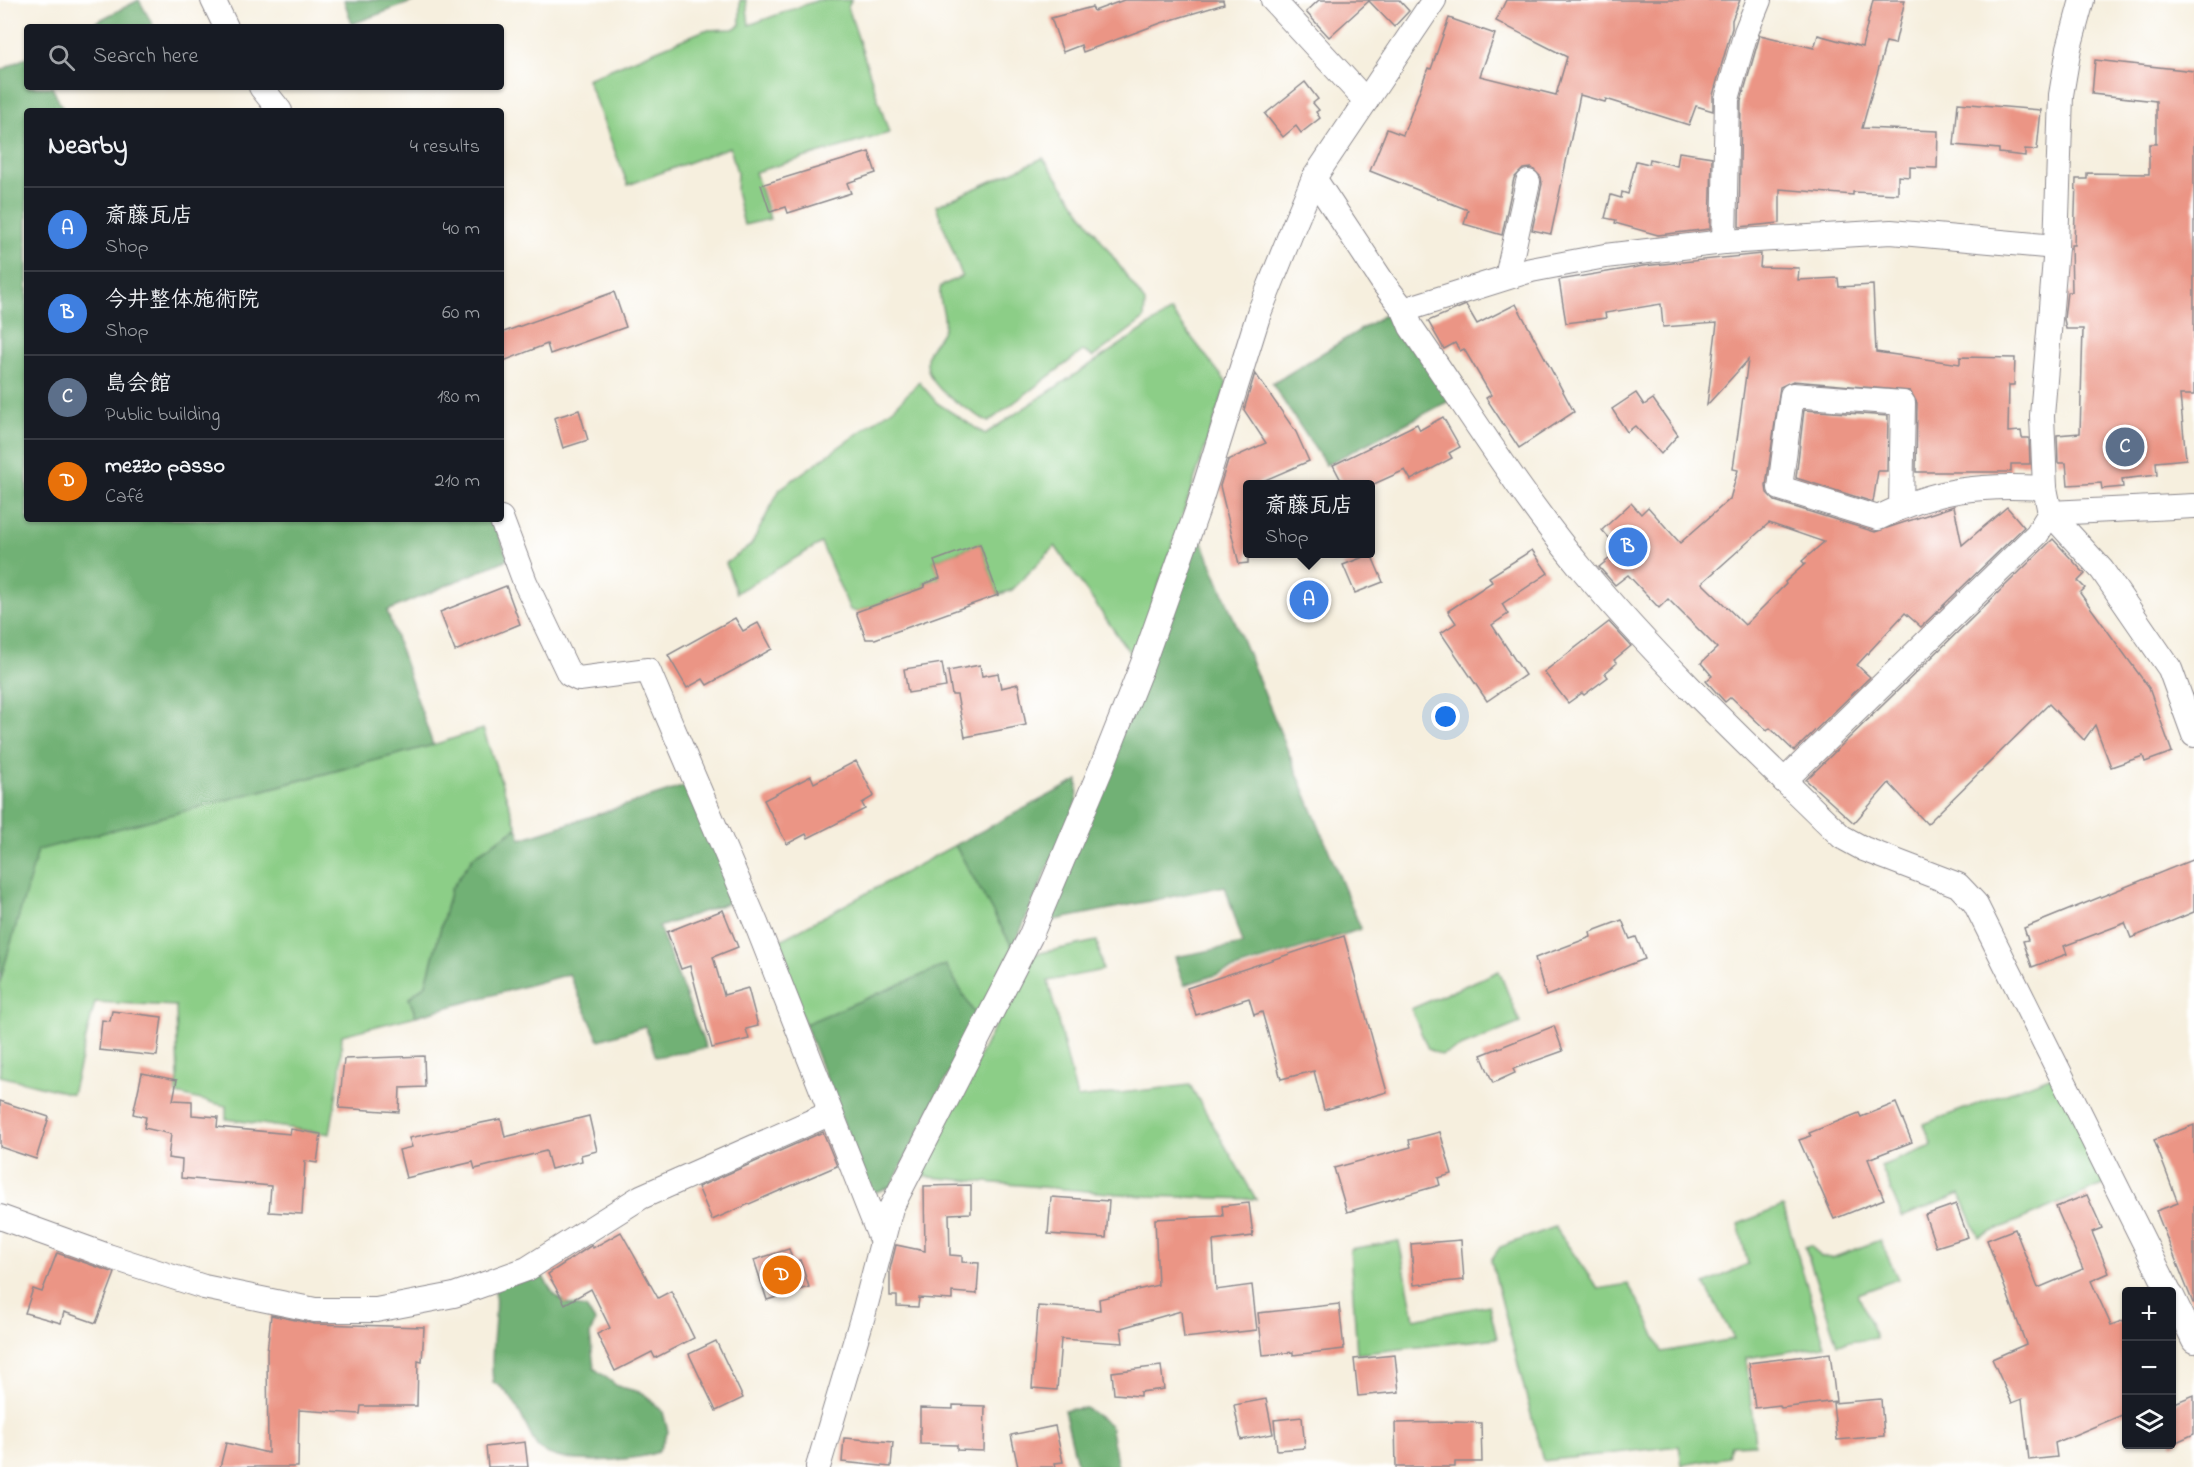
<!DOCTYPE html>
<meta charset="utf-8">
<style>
:root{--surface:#171b24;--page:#242831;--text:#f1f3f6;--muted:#9ea1a6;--line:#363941;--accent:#d1495b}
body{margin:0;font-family:"Indie Flower","Klee One",sans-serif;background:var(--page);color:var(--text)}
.controls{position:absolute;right:18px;bottom:18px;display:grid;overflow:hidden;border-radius:6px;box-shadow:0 2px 4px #0004}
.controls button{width:54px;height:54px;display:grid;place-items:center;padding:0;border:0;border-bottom:2px solid var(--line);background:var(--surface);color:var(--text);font:30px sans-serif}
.you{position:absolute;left:1446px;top:717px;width:21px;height:21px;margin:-15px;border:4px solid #fff;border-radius:50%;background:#1a73e8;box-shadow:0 0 0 9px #1a73e833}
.badge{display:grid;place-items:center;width:39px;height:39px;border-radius:50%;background:var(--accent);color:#fff;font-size:20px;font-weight:700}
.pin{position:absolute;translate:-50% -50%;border:3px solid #fff;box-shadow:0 2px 6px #0006}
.popup{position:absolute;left:1243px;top:480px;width:132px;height:78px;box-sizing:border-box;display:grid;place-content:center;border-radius:6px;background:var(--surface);filter:drop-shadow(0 2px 4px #0005);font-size:20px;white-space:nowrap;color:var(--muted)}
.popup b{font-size:22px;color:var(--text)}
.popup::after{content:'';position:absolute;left:50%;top:100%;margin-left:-12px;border:12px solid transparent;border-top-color:var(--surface)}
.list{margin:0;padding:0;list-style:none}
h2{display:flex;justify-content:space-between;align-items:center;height:78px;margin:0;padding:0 24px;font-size:26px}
h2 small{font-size:20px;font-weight:400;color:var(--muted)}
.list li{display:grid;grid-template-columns:39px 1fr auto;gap:18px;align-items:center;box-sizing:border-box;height:84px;padding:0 24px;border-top:2px solid var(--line)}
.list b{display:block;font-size:22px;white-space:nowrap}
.list p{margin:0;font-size:20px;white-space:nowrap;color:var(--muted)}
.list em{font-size:20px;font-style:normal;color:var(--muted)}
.icon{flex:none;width:33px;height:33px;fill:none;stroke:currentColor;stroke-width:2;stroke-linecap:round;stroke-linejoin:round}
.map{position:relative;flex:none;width:2194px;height:1467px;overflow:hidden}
.search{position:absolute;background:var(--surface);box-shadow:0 2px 4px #0004;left:24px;top:24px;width:480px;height:66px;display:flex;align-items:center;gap:15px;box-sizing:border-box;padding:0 21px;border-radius:6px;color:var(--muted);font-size:22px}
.panel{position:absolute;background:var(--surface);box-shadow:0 2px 4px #0004;left:24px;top:108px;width:480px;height:414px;border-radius:6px}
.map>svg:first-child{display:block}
.green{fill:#8cce87;stroke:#577861;stroke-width:1.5}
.forest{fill:#71b174;stroke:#4a6a58;stroke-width:1.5}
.building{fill:#eb9585;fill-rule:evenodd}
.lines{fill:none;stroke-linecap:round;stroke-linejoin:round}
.minor-casing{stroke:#8c888c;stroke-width:26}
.minor{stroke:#fff;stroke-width:24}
</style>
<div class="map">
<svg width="2194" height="1467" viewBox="0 0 2194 1467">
<rect width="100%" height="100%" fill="#fff"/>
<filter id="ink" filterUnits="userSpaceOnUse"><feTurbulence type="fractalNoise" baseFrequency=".0167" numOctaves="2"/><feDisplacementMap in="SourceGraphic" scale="12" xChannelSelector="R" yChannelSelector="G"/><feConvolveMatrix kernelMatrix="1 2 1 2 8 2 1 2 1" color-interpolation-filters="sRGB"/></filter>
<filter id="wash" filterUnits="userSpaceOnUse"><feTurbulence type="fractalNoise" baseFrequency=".008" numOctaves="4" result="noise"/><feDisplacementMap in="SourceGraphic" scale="24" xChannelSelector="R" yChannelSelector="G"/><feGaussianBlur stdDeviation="1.35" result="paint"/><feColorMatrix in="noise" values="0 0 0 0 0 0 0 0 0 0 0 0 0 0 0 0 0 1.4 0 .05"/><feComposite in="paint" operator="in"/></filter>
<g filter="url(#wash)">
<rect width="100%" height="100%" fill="#f6efde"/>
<!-- green -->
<g class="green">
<polygon points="740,0 746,0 749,25 818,0 851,0 848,7 889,133 755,172 770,219 744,225 736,191 737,173 730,147 628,185 587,79 705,30 733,29 740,25"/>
<path d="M1043,158l102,144 -1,17 -51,38 -10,-6 -95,71c-22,-15 -69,-35 -60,-68 3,-10 14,-17 16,-27 3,-15 -8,-27 -3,-41l21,-10 -26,-70z"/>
<polygon points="1171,311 1227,383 1134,659 1055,546 1012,590 998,595 980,544 934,561 940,578 924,583 925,587 856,612 850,610 821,543 736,593 726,563 751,545 780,489 895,407 919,382 937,403 985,434"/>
<polygon points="483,729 517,828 474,856 451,889 426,984 409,998 416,1016 342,1035 340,1073 330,1134 226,1119 226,1106 176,1094 178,1080 176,1006 95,1002 72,1094 0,1076 0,981 37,850 433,745"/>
<polygon points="955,845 1013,948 977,1018 805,1024 773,944"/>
<polygon points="1097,941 1103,970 1048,981 1077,1098 1190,1085 1256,1199 1143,1196 918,1176 1031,955"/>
<polygon points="1499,971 1520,1023 1441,1055 1428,1049 1411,1009"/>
<polygon points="2055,1075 2107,1183 1979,1237 1960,1194 1902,1217 1881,1166 1932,1146 1924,1124"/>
<polygon points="1783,1206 1825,1346 1746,1358 1755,1444 1731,1445 1728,1457 1682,1465 1679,1446 1543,1461 1491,1260 1500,1247 1555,1227 1598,1289 1628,1284 1644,1311 1662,1352 1734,1339 1705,1284 1748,1264 1738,1224"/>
<polygon points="1880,1240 1898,1279 1858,1294 1876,1338 1837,1344 1805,1247 1811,1245 1821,1257 1832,1258"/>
<polygon points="1399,1241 1414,1319 1489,1305 1497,1338 1357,1354 1350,1249"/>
</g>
<!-- forest -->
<g class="forest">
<polygon points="139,0 154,27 86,27"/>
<polygon points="344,0 417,0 352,24"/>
<polygon points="27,57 27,87 52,87 64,111 27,111 27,519 493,519 508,559 387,611 433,745 38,850 0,981 0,71"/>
<polygon points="1394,309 1453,399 1326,465 1272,384"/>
<polygon points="1201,539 1361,929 1184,985 1175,957 1243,944 1225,886 1045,922 1197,540"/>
<polygon points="1078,780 1077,801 1013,948 955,845"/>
<polygon points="691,784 736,900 659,927 706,1048 656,1057 645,1026 599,1040 569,974 416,1016 409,998 426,984 451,889 474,856 517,828 521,839"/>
<polygon points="946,965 977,1018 891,1187 876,1192 869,1190 805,1024"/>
<path d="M539,1270c14,24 17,34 47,38l9,13 -5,14 4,33 23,18 26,7 20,19 5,20 -10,20c-25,10 -104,15 -121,-6 -15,-22 -19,-51 -44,-64 -4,-32 5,-62 2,-94z"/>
<polygon points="1086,1408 1110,1425 1118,1467 1078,1467 1064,1410"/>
</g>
<g id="blocks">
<!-- building -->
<g class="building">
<polygon points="1124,0 1223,0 1224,4 1161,23 1083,52 1081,45 1063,52 1051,18 1092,7 1094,11"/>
<polygon points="1319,0 1399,0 1409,11 1394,27 1369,1 1329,37 1306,12"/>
<polygon points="1506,0 1740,0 1732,20 1732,28 1713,95 1713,111 1696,106 1689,125 1606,99 1605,102 1580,95 1551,234 1532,230 1542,184 1541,177 1532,168 1523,169 1514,178 1502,235 1464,224 1468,210 1370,171 1387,129 1403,135 1428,68 1431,69 1449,18 1495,34 1480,76 1556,95 1567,57 1496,21"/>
<polygon points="1873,0 1905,0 1895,44 1886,42 1862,128 1938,131 1937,168 1910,167 1910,177 1898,176 1898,194 1853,192 1853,195 1780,189 1780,223 1739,227 1741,101 1760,35 1814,48 1818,35 1862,47"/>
<polygon points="2095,60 2194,71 2194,395 2180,395 2186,459 2156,462 2157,475 2122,479 2123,487 2102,489 2101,483 2068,485 2066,463 2058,463 2057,435 2080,433 2083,329 2066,329 2064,319 2067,292 2072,292 2071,245 2074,245 2076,179 2087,179 2087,173 2149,174 2149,144 2156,144 2156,101 2092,94"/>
<polygon points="1305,82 1318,99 1313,103 1319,110 1316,112 1320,118 1301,133 1296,126 1283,137 1265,114"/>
<polygon points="1958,103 2041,110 2037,150 2025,149 2025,156 1999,153 1999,149 1954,145"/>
<polygon points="869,152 876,173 847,183 851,193 788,213 786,207 770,212 761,185"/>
<polygon points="1679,152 1712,157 1710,229 1658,235 1615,223 1616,220 1605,218 1611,195 1621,198 1622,192 1628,194 1636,161 1649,164 1650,159 1677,166"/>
<path d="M1761,254l-1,13 39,1 -1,12 40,-2 1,9 34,-2 3,67 84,12v-7l55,1 -1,27h-5l-1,47 13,-1 1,7h7l1,26h-19v8h-95l1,-69 -7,-12 -117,-10 -13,6 -14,99 1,7 8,8 100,31 79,-26 8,39 45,-38 17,20 -103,100 -16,-14 -48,52 13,12 -76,74 -24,-23 -3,3 -36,-34 -6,5 -19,-21 6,-5 -11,-13 16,-15 -49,-49 -9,9 -31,-33 -13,10 -16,-18 21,-17 -18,-20 29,-27 10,11 7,-7 32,36 50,-44 8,-29 -5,-1 15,-109 -41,45 10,-82 -54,4 -2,-23 -56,9 1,5 -40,5 -7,-43 84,-14zM1769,523l55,19 -22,19 3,3 -20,18 1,2 -41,41 -43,-42z"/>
<polygon points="614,292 626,327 550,354 547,344 501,362 501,333"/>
<polygon points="1516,304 1574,412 1519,448 1486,398 1491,395 1464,349 1460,351 1455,343 1444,349 1428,321 1466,305 1477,324"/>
<polygon points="1255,373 1296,432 1309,461 1256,484 1248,484 1248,563 1239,564 1220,486 1228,460 1266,443 1244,410"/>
<polygon points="1636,393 1644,405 1653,399 1678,435 1661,454 1635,426 1627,432 1612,409"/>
<polygon points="579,410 588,440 563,448 554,418"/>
<polygon points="1804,410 1888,416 1887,471 1878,471 1873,502 1796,478"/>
<polygon points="1443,417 1460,447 1449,453 1452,458 1411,480 1405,470 1374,484 1343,484 1333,465 1417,424 1420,430"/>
<polygon points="2053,539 2085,574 2078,581 2085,588 2080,593 2149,688 2172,752 2145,762 2143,756 2111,767 2095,725 2084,740 2049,704 1927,824 1889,783 1854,823 1806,780"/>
<polygon points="980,544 998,595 875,639 866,639 856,612 925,587 924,584 940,578 934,561"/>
<polygon points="1532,550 1548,573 1502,604 1508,614 1492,625 1525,675 1487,701 1441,633 1456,623 1448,611 1492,582 1489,577"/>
<polygon points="1371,554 1383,582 1355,593 1343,565"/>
<polygon points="506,586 520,624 455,651 440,612"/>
<polygon points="735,618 743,631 758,623 772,649 707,685 703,679 687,688 668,655"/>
<polygon points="1609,622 1631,646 1614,660 1617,663 1605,673 1608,677 1584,695 1582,693 1568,703 1544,672"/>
<polygon points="942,663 946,687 908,693 904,669"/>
<polygon points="980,665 982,676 998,673 1001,688 1018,684 1026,725 965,737 957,695 952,695 948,671"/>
<polygon points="856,761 874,796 862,803 865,809 808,838 806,834 787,844 764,800 811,776 814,783"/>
<polygon points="2194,859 2194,912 2131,938 2125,923 2064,946 2067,954 2032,967 2023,941 2028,940 2024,928"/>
<polygon points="723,910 738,947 713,957 724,995 748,988 758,1026 746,1029 749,1039 712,1048 690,966 681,969 667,932"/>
<polygon points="1622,920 1630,939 1636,937 1645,959 1546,996 1535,958 1591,937 1590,932"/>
<polygon points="1344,936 1387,1092 1324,1110 1314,1071 1281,1079 1262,1012 1254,1015 1249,998 1196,1015 1187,988"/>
<polygon points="112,1011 162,1017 157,1056 99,1050 102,1020 110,1021"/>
<polygon points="1554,1026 1563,1051 1513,1069 1515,1073 1493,1083 1481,1055"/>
<polygon points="424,1056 425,1087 400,1088 399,1112 339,1108 344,1059"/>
<polygon points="142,1073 177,1080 173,1100 192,1101 192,1115 218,1117 217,1127 290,1134 291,1129 321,1134 317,1163 305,1161 302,1214 269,1212 271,1186 181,1178 182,1160 168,1158 171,1134 144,1128 146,1117 133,1114"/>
<polygon points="0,1101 49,1117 36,1159 0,1147"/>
<polygon points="1896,1103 1912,1142 1868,1159 1884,1199 1834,1219 1799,1140 1811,1136 1809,1133 1859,1113 1861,1117"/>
<polygon points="589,1116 597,1151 581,1155 582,1161 551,1169 546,1151 475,1169 473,1162 406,1178 399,1150 412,1147 409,1138 501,1119 505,1137"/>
<polygon points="2194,1125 2194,1303 2193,1303 2156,1211 2178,1203 2154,1140"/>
<polygon points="823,1132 837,1166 712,1220 698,1187"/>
<polygon points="1440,1132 1452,1174 1438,1178 1440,1185 1347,1212 1334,1168 1411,1147 1409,1140"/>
<polygon points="971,1185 971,1213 949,1214 950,1255 962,1256 962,1262 979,1263 977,1294 952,1292 952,1300 919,1298 918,1307 897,1306 897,1296 890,1296 890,1269 896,1245 925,1251 924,1186"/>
<polygon points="2087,1195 2102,1228 2092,1232 2109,1273 2091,1281 2111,1325 2127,1319 2127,1413 2055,1443 2057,1457 2029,1460 2022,1399 2012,1403 1992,1359 2026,1344 1987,1240 2015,1229 2038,1288 2083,1269 2056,1207"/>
<polygon points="1051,1197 1109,1201 1106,1238 1048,1234"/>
<polygon points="1249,1203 1253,1236 1213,1241 1216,1290 1252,1285 1257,1330 1184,1338 1181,1311 1121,1328 1123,1343 1061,1339 1057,1390 1032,1388 1038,1306 1100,1310 1099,1299 1158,1285 1155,1219 1223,1216 1222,1206"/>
<polygon points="1956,1204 1968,1237 1936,1247 1925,1215"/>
<polygon points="621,1232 658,1298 671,1291 694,1338 655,1358 652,1352 615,1371 597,1334 610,1328 591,1289 565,1304 548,1274 592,1245 593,1248"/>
<polygon points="1461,1240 1464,1280 1414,1285 1411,1244"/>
<polygon points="789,1249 793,1262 800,1260 809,1287 767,1300 754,1260"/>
<polygon points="57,1253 115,1273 96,1323 64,1312 61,1323 25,1313 33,1289 42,1292"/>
<polygon points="1339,1304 1344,1349 1293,1355 1293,1352 1263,1355 1258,1313"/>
<polygon points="271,1315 315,1324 424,1327 422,1362 418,1361 417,1406 361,1406 360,1414 299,1410 298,1467 220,1467 226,1443 268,1453 267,1352"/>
<polygon points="716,1341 743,1398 716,1411 689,1354"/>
<polygon points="1830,1353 1836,1401 1781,1408 1780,1405 1755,1408 1749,1363"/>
<polygon points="1395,1355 1399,1392 1358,1396 1354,1359"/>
<polygon points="1161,1366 1164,1389 1140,1392 1140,1396 1114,1394 1112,1372"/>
<polygon points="2194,1395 2194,1434 2172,1444 2172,1404"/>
<polygon points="1266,1399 1273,1434 1241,1440 1234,1405"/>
<polygon points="1881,1399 1884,1436 1837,1440 1833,1403"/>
<polygon points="953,1405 985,1406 984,1451 957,1450 957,1445 920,1444 920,1408 953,1409"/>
<polygon points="1302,1417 1305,1448 1277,1450 1274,1420"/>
<polygon points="1454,1422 1481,1423 1482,1462 1455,1462 1455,1467 1396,1467 1395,1423"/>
<polygon points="1055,1426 1063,1462 1055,1463 1056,1467 1018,1467 1011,1435"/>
<polygon points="844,1438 893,1442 891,1467 842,1462"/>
<polygon points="525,1442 528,1467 488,1467 486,1447"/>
</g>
</g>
</g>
<g filter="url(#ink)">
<use href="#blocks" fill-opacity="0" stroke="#8c888c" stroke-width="1.5"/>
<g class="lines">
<defs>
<g id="minor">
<polyline points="213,0 226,27"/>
<polyline points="1273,0 1366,101"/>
<polyline points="2082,0 2069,48 2061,95 2056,247 2042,416 2045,488 2050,513 2102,570 2170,669 2194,735"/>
<polyline points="261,87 280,111"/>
<path d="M1314,178l70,106 20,26 7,17c56,81 108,166 171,242 79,95 171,181 260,268l22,12 94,36 17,18 194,389"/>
<polyline points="1724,242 1727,99 1746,32 1759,0"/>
<polyline points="1507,277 1528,182"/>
<polyline points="1404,310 1531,270 1605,256 1724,242 1891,232 2056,247"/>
<path d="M1901,506l2,-103 -111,-8 -12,93 98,30c58,-29 103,-34 167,-30"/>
<polyline points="501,518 525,582 569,674 579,679 648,670 756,923 882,1242"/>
<polyline points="1784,781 2037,534 2050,513 2194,506"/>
<polyline points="0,1217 108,1256 204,1287 315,1310 376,1310 454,1295 527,1269 641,1197 831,1113"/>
<polyline points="2172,1296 2194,1341"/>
<polyline points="818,1467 864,1312 891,1208 1030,937 1103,764 1143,663 1197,511 1259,313 1293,228 1314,178 1434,0"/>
</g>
</defs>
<!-- minor casing -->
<use href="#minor" class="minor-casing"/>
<!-- minor -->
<use href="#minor" class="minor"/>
</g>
</g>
</svg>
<div class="controls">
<button>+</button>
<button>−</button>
<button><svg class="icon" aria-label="layers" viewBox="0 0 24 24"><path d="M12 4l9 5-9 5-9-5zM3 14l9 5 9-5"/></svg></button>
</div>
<div class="you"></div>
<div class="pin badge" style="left:1309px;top:600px;background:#3f7fe0">A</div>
<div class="popup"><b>斎藤瓦店</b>Shop</div>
<div class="pin badge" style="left:1628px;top:547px;background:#3f7fe0">B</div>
<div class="pin badge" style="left:2125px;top:447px;background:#5c6f8a">C</div>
<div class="pin badge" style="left:782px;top:1275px;background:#e8710a">D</div>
<div class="search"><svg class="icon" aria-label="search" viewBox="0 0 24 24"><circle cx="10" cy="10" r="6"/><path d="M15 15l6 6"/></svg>Search here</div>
<section class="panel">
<h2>Nearby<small>4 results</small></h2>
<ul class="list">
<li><span class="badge" style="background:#3f7fe0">A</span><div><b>斎藤瓦店</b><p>Shop</p></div><em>40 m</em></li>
<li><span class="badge" style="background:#3f7fe0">B</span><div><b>今井整体施術院</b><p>Shop</p></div><em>60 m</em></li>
<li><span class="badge" style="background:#5c6f8a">C</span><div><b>島会館</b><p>Public building</p></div><em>180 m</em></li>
<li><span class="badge" style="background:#e8710a">D</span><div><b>mezzo passo</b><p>Café</p></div><em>210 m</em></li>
</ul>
</section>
</div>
